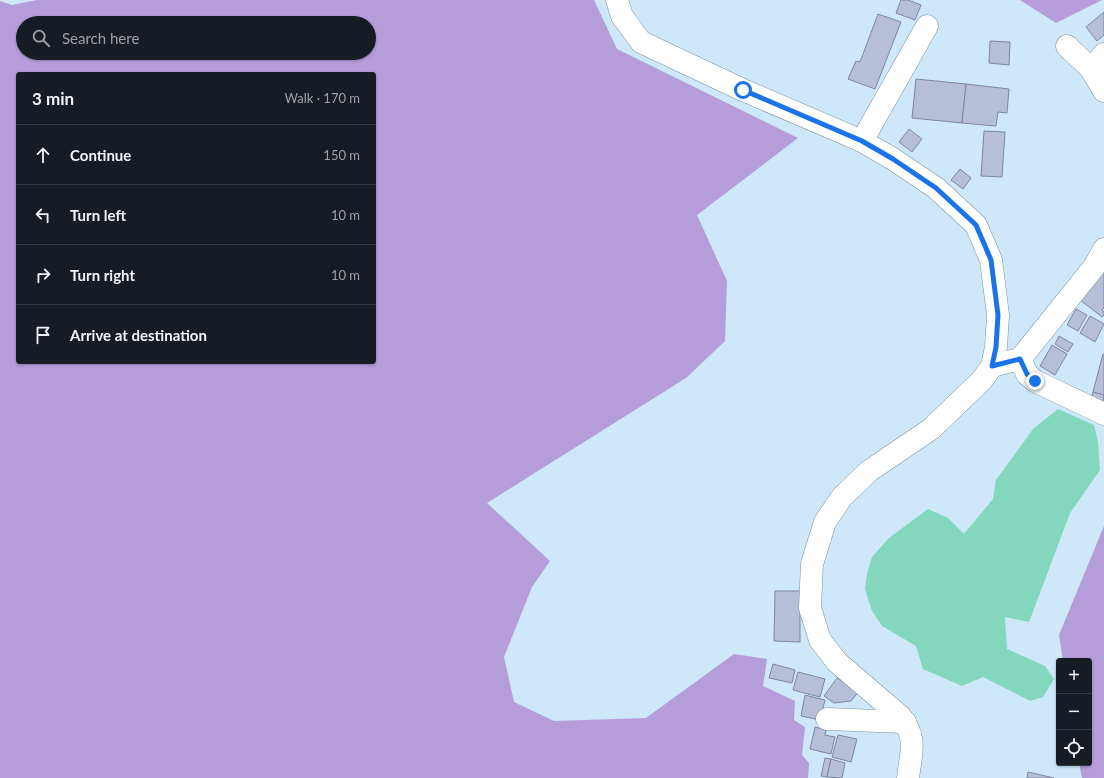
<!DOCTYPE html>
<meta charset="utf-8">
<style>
:root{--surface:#171b24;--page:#242831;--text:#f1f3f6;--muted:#9ea1a6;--line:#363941}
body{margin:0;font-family:Lato,sans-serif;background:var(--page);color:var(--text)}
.controls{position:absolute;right:12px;bottom:12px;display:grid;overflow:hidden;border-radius:4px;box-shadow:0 1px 3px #0004}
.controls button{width:36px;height:36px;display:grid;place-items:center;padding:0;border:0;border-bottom:1px solid var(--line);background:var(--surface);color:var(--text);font:20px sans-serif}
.stop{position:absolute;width:12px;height:12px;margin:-9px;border:3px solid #1a73e8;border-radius:50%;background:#fff}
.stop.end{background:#1a73e8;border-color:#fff;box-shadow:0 1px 4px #0008}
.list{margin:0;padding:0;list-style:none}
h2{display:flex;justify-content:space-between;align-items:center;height:52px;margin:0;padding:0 16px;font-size:17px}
h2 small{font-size:13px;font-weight:400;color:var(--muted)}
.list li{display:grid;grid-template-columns:26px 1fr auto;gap:12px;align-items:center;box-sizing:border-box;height:60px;padding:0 16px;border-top:1px solid var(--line)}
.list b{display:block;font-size:15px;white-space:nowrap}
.list em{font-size:13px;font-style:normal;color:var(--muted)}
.icon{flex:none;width:22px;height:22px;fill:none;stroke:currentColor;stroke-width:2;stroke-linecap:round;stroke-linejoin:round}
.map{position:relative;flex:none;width:1104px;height:778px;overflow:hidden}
.search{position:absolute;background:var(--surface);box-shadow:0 1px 3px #0004;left:16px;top:16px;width:360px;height:44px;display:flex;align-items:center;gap:10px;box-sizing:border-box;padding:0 14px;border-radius:22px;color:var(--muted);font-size:15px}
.panel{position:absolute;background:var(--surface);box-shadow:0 1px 3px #0004;left:16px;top:72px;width:360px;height:292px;border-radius:4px}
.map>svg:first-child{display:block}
.forest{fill:#b59dda;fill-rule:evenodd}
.water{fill:#82d7bd}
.building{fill:#b6bfd8;stroke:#7f879e}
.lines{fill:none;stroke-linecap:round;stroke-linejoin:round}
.minor-casing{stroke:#7a92a2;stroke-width:23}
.minor{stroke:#fff;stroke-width:22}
.route{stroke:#1a73e8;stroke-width:5}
</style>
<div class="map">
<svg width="1104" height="778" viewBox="0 0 1104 778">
<rect width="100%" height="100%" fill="#cee7f9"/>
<!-- forest -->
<g class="forest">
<path d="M37,0h557l23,49 181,89 -101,77 30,66 -2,60 -39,37 -199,125 63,58 -18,26 -28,70 10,45 40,19 92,-3 88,-64 33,5 -4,27 32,15 -1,19 11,7 -3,28 7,8 -1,15h-808v-777l12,4zM23,23h346v30h-346zM18,74h356v288h-356z"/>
<polygon points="1020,0 1102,0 1056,23"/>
<polygon points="1104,526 1104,778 1082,778 1079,763 1089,763 1089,661 1063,661 1059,635"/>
</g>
<!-- water -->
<polygon class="water" points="1058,409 1094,425 1098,442 1100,470 1070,513 1029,622 1005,617 1007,649 1045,666 1054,679 1043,697 1030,701 983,677 962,686 923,669 916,646 882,626 872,611 865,589 867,574 872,557 889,538 928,509 948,518 964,534 993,499 996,480 1033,429"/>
<!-- building -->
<g class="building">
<polygon points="901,0 908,0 921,5 915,20 896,13"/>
<polygon points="1104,12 1104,35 1097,41 1086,27"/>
<polygon points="878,14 901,22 875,89 848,79 856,61 860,62"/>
<polygon points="990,41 1010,42 1009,65 989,63"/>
<polygon points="916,79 966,84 962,123 912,118"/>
<polygon points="966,84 1009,89 1007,113 998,112 996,126 962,123"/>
<polygon points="909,129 922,139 912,152 899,142"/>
<polygon points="984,131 1005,132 1002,177 981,176"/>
<polygon points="960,169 971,178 963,189 951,180"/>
<polygon points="1102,271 1104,273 1104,308 1102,310 1104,312 1104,315 1102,317 1079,299"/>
<polygon points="1076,309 1087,315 1078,331 1067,325"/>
<polygon points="1090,316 1104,324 1095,342 1080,333"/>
<polygon points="1059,336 1073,344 1068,352 1055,344"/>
<polygon points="1052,345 1067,354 1055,375 1040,366"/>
<polygon points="1103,354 1104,354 1104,395 1093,392"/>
<polygon points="1093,392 1104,395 1102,407 1090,405"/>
<polygon points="775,591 800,591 800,642 774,641"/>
<polygon points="773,664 795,670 792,683 769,678"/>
<polygon points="798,672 825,679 820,697 793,690"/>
<polygon points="837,678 859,691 851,701 834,703 824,696"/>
<polygon points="805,695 825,700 820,720 801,716"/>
<polygon points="815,727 826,730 825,735 835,737 831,754 810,749"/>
<polygon points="838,735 857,739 851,762 832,757"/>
<polygon points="825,758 831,759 827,777 821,776"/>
<polygon points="831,759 845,763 842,778 827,777"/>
<polygon points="1028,772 1054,778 1027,778"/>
</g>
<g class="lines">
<defs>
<g id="minor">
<path d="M617,0l5,16 19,26 102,48 119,51 31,18 43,29 40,37 15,35 7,55 -2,32 -4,19 -10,14 -51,49 -62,42 -27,26 -17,25 -13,42 -2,44 10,32 17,22 63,54c18,23 11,35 8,62"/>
<polyline points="1067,46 1091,69 1104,91"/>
<polyline points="1091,69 1104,54"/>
<polyline points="862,141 927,26"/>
<polyline points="1020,359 1027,374 1035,381 1104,414"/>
<polyline points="992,366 1020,359 1094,267 1104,249"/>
<polyline points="827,719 905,722"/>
</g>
</defs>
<!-- minor casing -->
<use href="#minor" class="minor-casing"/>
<!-- minor -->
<use href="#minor" class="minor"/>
</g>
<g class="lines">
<!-- route -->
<polyline class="route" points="743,90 862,141 893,159 936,188 976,225 991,260 998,315 996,347 992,366 1020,359 1027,374 1035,381"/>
</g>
</svg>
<div class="controls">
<button>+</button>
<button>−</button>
<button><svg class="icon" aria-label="locate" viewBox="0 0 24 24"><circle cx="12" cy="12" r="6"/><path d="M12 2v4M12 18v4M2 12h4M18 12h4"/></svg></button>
</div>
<div class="stop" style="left:743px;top:90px"></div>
<div class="stop end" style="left:1035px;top:381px"></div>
<div class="search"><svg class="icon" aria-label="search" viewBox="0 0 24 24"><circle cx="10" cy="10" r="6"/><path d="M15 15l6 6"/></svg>Search here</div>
<section class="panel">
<h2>3 min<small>Walk · 170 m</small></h2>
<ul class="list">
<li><svg class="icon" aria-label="ahead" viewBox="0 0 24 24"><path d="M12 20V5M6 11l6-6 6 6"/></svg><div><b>Continue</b></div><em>150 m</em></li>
<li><svg class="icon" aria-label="left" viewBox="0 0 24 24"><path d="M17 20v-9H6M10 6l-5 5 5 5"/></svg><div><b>Turn left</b></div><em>10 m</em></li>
<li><svg class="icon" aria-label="right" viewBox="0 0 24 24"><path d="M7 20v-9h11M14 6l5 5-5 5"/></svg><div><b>Turn right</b></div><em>10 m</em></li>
<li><svg class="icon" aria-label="arrive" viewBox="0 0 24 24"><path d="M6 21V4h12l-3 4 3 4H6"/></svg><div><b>Arrive at destination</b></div></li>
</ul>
</section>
</div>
